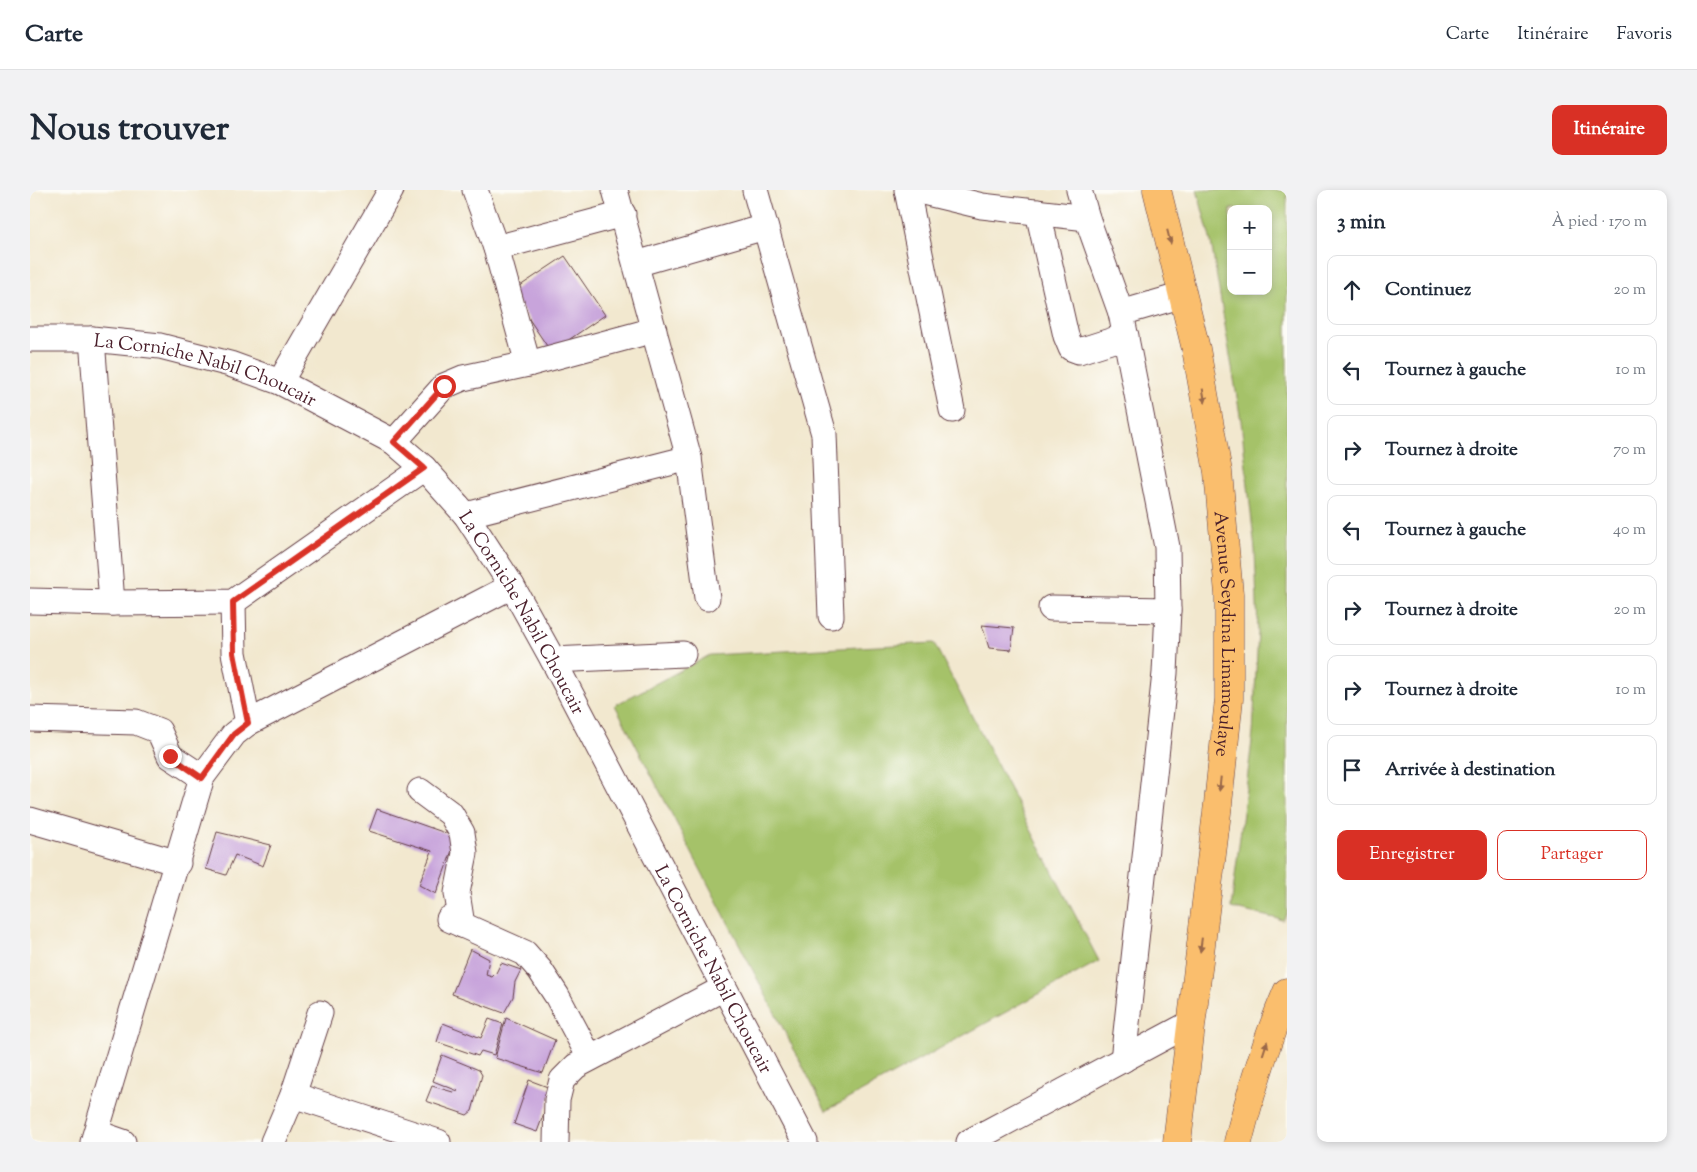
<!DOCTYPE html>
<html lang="fr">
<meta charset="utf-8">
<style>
:root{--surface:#fff;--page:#f2f2f3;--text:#1f2937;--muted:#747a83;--line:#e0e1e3;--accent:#d93025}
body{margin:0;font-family:"Sorts Mill Goudy",serif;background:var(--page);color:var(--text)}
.controls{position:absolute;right:15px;top:15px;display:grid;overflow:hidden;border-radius:10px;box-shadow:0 2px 8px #0003}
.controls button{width:45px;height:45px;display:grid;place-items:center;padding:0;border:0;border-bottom:1px solid var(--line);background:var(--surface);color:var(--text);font:25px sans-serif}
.stop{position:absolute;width:15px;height:15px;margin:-11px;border:4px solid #d93025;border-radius:50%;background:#fff}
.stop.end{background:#d93025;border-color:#fff;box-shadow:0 1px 5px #0008}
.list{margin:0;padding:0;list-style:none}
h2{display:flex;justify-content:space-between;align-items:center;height:65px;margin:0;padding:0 20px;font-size:21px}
h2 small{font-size:16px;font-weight:400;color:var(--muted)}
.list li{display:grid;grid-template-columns:32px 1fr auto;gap:15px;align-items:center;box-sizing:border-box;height:70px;margin:0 10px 10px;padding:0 10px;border:1px solid var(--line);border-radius:10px}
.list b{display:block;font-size:19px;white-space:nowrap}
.list em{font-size:16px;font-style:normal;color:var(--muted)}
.actions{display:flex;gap:10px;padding:15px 20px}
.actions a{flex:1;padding:11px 0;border:1px solid var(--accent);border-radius:10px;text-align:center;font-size:18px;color:var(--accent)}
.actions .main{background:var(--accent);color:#fff}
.icon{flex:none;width:28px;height:28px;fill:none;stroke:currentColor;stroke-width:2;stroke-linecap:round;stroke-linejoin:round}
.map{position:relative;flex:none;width:1257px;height:952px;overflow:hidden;border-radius:10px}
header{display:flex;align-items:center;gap:30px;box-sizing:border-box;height:70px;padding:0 25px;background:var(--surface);border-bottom:1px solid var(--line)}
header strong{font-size:24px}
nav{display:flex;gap:28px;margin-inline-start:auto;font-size:18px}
.intro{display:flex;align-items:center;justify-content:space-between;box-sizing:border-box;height:120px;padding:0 30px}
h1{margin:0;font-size:35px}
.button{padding:12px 22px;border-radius:10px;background:var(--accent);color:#fff;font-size:18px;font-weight:700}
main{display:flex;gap:30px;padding:0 30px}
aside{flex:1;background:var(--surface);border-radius:10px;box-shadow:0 2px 8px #0003}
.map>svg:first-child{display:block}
.green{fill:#a5c269;stroke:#78704a;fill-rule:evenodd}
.building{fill:#c8a4db}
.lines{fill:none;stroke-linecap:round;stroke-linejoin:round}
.minor-casing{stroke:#633d44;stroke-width:27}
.highway-casing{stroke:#633d44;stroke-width:29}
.minor{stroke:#fff;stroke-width:25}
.highway{stroke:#fabe6d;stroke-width:28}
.oneway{fill:#996749}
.route{stroke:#d93025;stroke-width:6}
.labels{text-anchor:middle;stroke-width:4;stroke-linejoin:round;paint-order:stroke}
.street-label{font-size:19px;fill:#4a1f2b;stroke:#fdfcf7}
</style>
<header>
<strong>Carte</strong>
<nav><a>Carte</a><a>Itinéraire</a><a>Favoris</a></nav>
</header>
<div class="intro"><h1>Nous trouver</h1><a class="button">Itinéraire</a></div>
<main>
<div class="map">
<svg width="1257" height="952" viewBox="0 0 1257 952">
<rect width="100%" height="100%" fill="#fdfcf7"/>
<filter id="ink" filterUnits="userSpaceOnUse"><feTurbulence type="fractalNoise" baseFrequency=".02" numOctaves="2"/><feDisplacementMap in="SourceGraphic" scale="10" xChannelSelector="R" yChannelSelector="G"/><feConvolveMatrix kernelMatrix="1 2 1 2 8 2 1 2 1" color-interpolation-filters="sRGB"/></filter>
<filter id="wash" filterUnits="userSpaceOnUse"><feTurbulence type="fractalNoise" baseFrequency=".0096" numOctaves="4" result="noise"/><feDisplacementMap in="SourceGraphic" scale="20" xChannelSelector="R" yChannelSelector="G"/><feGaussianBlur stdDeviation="1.12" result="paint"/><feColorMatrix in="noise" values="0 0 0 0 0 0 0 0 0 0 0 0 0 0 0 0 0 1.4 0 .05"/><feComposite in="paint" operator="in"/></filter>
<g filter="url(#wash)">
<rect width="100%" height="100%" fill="#f2e8cf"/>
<!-- green -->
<g class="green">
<path d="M1167,0h90v723l-4,7 -52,-12 22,-175 5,-102 -3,-81 -14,-129 -30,-179zM1201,19h37v82h-37z"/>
<polygon points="904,453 1069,771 796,921 585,515 680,465"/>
</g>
<g id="blocks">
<!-- building -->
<g class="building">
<polygon points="535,66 575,125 521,162 481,102"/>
<polygon points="952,435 984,438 981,460 959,458"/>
<polygon points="347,619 427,647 406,704 389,695 402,661 339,641"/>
<polygon points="187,642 241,655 233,676 205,665 196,685 176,679"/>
<polygon points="440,759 459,769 456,785 462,787 466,783 471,773 491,780 485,792 483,807 474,823 422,804"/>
<polygon points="476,828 525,850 513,883 465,868"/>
<polygon points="459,829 473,834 464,865 451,861 448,866 407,852 413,833 451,848"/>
<polygon points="412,865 449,880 452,885 442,921 437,925 396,911 402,896 423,902 428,901 403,891"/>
<polygon points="499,890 523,899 507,942 484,934"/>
</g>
</g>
</g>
<g filter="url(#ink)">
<use href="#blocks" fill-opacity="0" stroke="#633d44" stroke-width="1"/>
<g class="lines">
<defs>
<g id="minor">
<polyline points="445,0 466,58 498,174"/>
<polyline points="585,0 659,268"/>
<polyline points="725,0 794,244 801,426"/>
<polyline points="877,0 922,220"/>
<polyline points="885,0 952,16 1057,28"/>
<polyline points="1049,0 1057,28 1091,123 1137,357 1138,420 1135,483 1093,870"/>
<polyline points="1008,22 1036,146 1041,158 1049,161 1096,146"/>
<polyline points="466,58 593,24"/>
<polyline points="606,74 735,37"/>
<polyline points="1091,123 1153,105"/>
<path id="s1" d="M0,149h62l68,7 70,18 50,18 114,60 30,26 42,47 46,71 41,74 252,482"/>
<polyline points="62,149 82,413"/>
<polyline points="250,192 361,0"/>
<polyline points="364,252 414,196 433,188 498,174 624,140"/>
<polyline points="436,325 659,268 677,408"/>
<polyline points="0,411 82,413 203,412 394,278"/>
<polyline points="203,412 204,463 218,533"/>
<polyline points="1021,418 1138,420"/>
<polyline points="523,470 653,464"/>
<polyline points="0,529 106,532 129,541 140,566 172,587"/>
<polyline points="390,601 421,624 432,643 435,663 427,703 432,735"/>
<polyline points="0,630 148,673"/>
<polyline points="419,729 495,763 510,780 527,806 560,868"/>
<polyline points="263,905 408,952"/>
<polyline points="67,943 93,952"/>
<polyline points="63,952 172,587 204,544 218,533 482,396"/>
<polyline points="243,952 263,905 290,823"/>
<polyline points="526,952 527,910 532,890 546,876 694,798"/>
<polyline points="939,952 1161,833"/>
</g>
<g id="highway">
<path id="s2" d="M1127,0l39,159 22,123 11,122v105l-11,105 -41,338"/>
<path d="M1208,952c13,-51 28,-101 49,-150"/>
</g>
</defs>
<!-- minor casing -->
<use href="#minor" class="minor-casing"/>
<!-- highway casing -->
<use href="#highway" class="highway-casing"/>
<!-- minor -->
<use href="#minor" class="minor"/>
<!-- highway -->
<use href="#highway" class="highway"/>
</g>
<!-- one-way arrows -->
<defs><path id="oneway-solid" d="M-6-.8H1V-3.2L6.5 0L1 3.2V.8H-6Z" transform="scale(1.25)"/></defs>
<g class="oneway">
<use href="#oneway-solid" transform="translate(1139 47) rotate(76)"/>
<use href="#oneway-solid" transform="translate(1174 206) rotate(80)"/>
<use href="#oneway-solid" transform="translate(1190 594) rotate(96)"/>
<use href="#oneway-solid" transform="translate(1171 755) rotate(97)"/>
<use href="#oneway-solid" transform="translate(1235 858) rotate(-72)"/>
</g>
</g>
<g class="lines" filter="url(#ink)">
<!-- route -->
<polyline class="route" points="140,566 172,588 204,544 218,533 204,463 203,412 394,278 364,252 414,196"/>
</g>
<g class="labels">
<!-- street labels -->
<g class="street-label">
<text dy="7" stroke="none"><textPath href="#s1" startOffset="180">La Corniche Nabil Choucair</textPath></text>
<text dy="7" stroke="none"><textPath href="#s1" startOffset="600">La Corniche Nabil Choucair</textPath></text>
<text dy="7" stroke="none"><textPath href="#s2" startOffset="451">Avenue Seydina Limamoulaye</textPath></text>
<text dy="7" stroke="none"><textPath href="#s1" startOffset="1005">La Corniche Nabil Choucair</textPath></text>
</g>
</g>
</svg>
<div class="controls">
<button>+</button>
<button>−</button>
</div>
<div class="stop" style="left:414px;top:196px"></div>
<div class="stop end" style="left:140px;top:566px"></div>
</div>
<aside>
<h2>3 min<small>À pied · 170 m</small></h2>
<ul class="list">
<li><svg class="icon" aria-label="ahead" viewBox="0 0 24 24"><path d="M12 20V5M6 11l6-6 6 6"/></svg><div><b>Continuez</b></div><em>20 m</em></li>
<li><svg class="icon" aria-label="left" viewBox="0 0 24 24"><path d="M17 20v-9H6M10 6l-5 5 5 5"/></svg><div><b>Tournez à gauche</b></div><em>10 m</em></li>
<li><svg class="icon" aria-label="right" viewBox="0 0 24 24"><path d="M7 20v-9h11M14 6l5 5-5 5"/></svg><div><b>Tournez à droite</b></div><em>70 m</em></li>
<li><svg class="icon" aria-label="left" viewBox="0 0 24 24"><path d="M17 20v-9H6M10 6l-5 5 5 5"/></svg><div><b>Tournez à gauche</b></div><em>40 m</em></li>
<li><svg class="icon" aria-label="right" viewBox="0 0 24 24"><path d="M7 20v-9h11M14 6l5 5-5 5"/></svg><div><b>Tournez à droite</b></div><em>20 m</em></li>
<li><svg class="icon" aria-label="right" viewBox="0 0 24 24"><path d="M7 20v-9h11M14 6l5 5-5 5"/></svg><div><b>Tournez à droite</b></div><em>10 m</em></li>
<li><svg class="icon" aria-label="arrive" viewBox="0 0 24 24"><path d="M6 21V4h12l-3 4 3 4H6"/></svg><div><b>Arrivée à destination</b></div></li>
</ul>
<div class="actions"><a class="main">Enregistrer</a><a>Partager</a></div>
</aside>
</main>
